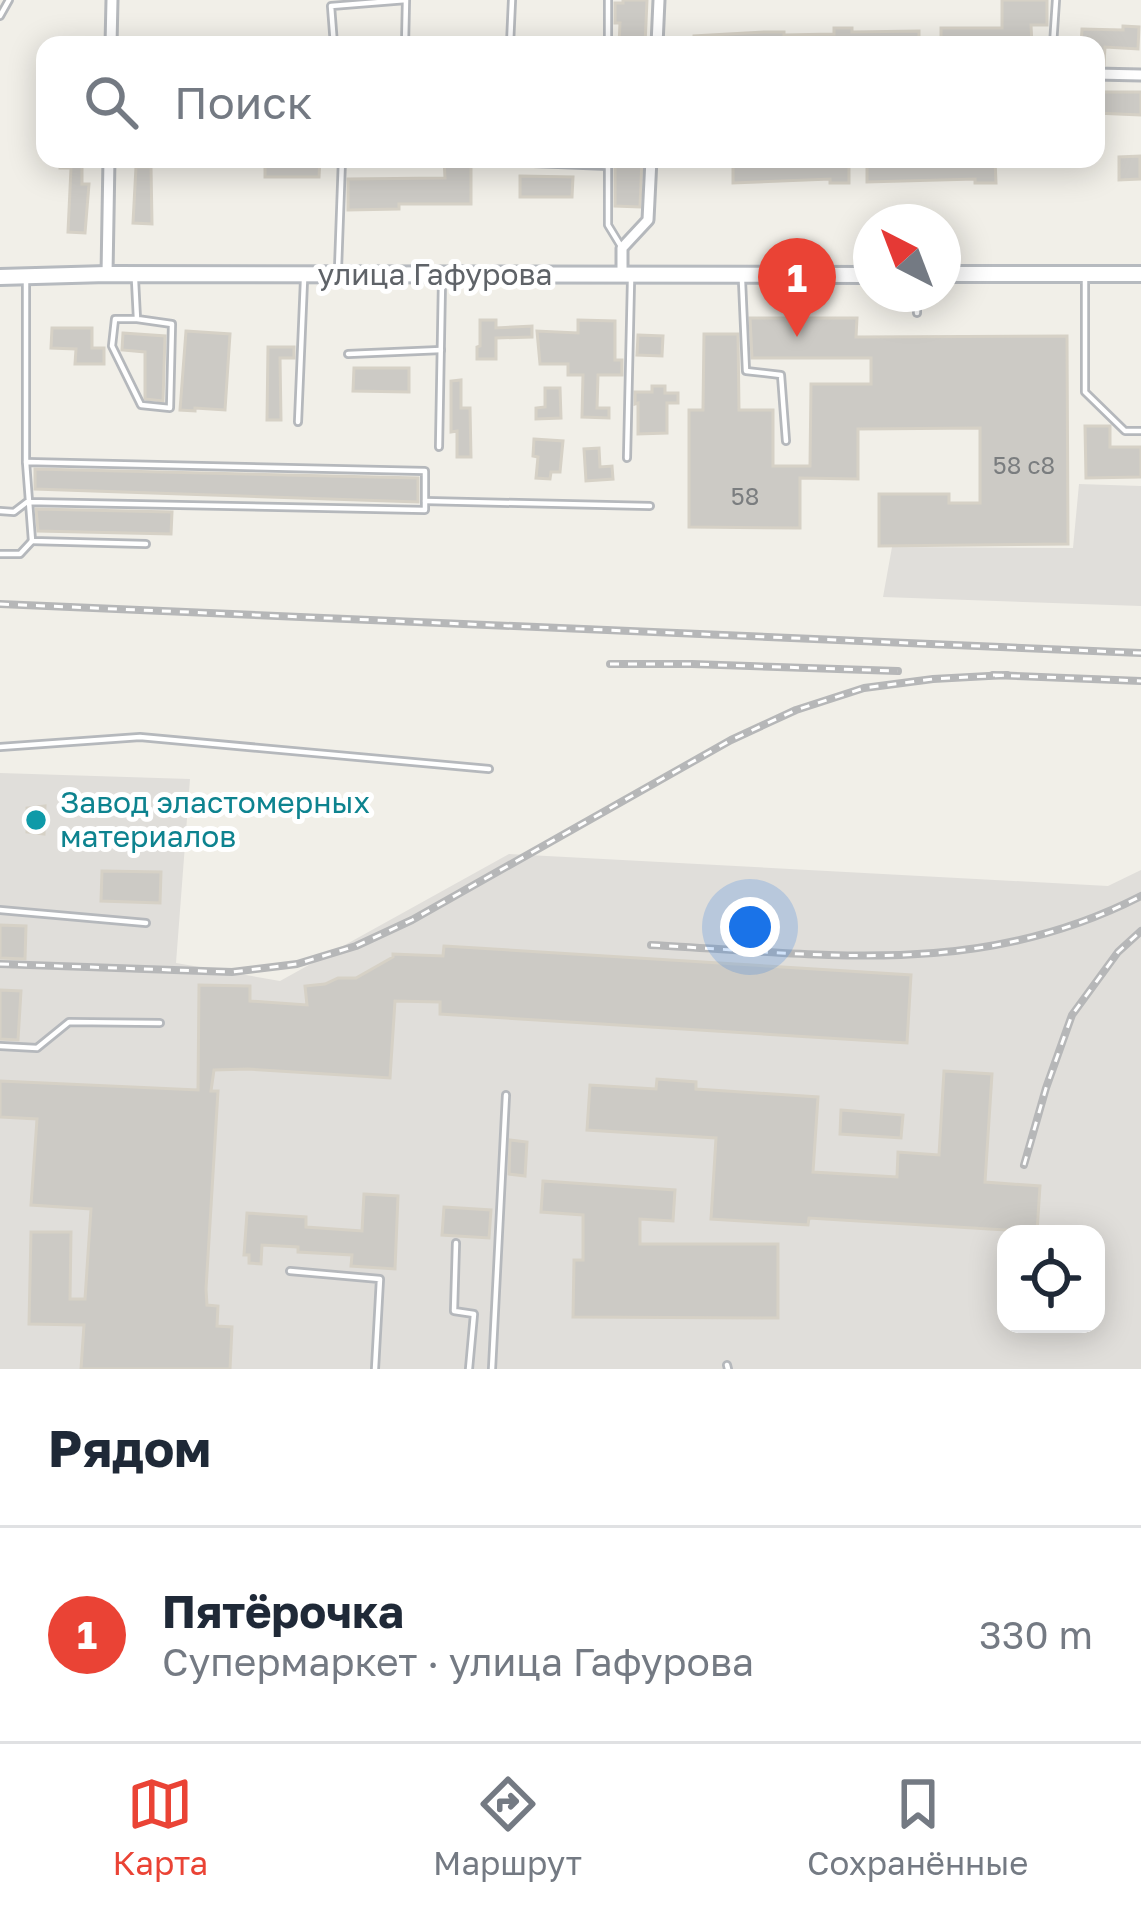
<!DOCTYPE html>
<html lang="ru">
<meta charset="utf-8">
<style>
:root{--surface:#fff;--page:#f6f6f7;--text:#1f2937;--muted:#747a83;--line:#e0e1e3;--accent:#ea4335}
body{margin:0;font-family:"Golos Text",sans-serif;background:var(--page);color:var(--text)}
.controls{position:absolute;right:36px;bottom:36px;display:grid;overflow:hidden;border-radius:24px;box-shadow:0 6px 30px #0003}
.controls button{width:108px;height:108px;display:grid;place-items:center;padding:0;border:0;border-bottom:3px solid var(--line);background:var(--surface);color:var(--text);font:60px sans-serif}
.compass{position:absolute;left:853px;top:204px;width:108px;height:108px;border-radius:50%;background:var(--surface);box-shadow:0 6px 30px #0003;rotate:318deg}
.you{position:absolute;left:750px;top:927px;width:42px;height:42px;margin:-30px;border:9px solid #fff;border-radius:50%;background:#1a73e8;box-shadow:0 0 0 18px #1a73e833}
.badge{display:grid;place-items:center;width:78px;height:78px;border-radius:50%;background:var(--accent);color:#fff;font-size:39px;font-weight:700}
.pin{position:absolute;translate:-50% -99px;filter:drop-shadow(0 3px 6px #0008)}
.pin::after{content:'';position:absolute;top:63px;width:42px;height:36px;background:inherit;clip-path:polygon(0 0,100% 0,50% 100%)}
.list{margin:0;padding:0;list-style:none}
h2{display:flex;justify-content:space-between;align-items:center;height:156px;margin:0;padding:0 48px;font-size:51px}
h2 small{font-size:39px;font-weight:400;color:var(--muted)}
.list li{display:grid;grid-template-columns:78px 1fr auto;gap:36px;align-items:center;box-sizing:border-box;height:216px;padding:0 48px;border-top:3px solid var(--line)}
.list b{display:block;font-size:45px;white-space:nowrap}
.list p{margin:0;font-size:39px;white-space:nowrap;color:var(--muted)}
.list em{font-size:39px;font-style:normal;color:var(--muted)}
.icon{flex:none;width:66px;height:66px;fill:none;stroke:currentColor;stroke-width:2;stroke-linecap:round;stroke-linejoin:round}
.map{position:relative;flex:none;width:1141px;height:1369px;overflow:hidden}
.search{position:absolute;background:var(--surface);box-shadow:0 6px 30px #0003;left:36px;right:36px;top:36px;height:132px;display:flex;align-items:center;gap:30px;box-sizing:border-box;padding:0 42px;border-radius:24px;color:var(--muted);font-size:45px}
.sheet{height:372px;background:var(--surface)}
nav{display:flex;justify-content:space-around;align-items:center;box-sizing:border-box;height:168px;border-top:3px solid var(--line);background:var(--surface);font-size:33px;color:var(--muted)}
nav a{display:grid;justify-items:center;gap:6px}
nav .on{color:var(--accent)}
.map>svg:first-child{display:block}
.industrial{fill:#e0deda;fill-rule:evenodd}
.building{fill:#cccac5;stroke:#d6d1c6;stroke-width:3}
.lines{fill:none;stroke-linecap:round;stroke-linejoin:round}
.lane-casing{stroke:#b5b8bc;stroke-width:10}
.street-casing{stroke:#b5b8bc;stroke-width:15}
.secondary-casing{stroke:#b6babf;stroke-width:20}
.lane{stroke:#fff;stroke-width:4.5}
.street{stroke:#fff;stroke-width:9}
.secondary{stroke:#fff;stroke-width:14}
.rail-casing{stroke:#b6b7b8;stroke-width:8}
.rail{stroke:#fff;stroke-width:3;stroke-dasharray:9;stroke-linecap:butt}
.culture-dot{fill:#0f9aa8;stroke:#fff;stroke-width:4.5}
.labels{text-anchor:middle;stroke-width:10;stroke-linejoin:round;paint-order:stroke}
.number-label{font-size:24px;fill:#7a7d7f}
.street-label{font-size:30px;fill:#5f6368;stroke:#fff}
.culture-label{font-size:30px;fill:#0d838f;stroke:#fff;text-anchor:start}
</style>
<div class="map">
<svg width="1141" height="1369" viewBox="0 0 1141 1369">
<rect width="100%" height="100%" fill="#f1efe8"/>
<!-- industrial -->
<g class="industrial">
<polygon points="1079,484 1141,486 1141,606 883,597 892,547 1073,548"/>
<path d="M0,773l190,6 -14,184 104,18 229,-127 599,32 33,-16v499h-1141zM1006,1234h90v90h-90z"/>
</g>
<!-- building -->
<g class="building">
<polygon points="623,0 647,0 645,45 619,45 620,23 615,23 615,3 623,3"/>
<polygon points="1002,0 1047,0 1047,25 1031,25 1032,45 941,45 941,28 1002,28"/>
<polygon points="1123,26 1139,27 1138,49 1105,47 1104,65 1096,65 1096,45 1081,45 1082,29 1123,30"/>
<polygon points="834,28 852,28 852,32 919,31 919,45 694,45 694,36 764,32 784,32 784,35 834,34"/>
<polygon points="1096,92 1141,92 1141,115 1096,113"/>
<polygon points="1140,156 1140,179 1119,180 1119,157"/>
<polygon points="60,159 82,159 82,184 89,184 85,233 68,232 71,168 60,168"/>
<polygon points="265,159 320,159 319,177 265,177"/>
<polygon points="444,159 471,159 471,204 399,204 399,209 348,210 348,179 445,178"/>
<polygon points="615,159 642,159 640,207 615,206"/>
<polygon points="995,159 996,183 975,183 975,179 867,182 867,160"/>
<polygon points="733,160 849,160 849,183 830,183 830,179 733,183"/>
<polygon points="136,167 151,167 152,224 133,223"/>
<polygon points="520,176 573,177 572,197 520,197"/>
<polygon points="750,318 857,318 856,337 1067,336 1068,544 879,546 879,494 949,494 949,503 980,503 980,428 858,429 858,479 800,478 800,528 689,527 689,410 703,410 704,334 738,334 739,410 773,410 773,466 810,466 811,384 871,384 871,358 752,358"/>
<polygon points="480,320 496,320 496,328 532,326 532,337 496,338 496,359 477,359 477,347 480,346"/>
<polygon points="578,320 615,321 615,360 622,360 622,375 598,375 597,408 609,408 609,418 582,417 583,375 568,375 568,364 540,364 537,331 578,333"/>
<polygon points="52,328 92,328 92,348 104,348 104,364 75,364 76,349 51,348"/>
<polygon points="186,331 230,334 225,410 195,408 195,411 180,410"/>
<polygon points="123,333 165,336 163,401 145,399 145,352 122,350"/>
<polygon points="638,335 663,336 662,356 637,355"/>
<polygon points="268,347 294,347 294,358 280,358 281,420 267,420"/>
<polygon points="354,368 409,368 409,392 353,391"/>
<polygon points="461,380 461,408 470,408 471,457 457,457 457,431 451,432 451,381"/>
<polygon points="652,386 665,386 665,393 678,393 678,403 667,403 667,433 638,434 638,403 635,404 635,392 652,392"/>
<polygon points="545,388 560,388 561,418 536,419 536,408 545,407"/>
<polygon points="1085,426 1110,426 1110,447 1141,447 1141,477 1086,478"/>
<polygon points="534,439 563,441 560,472 551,472 550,479 536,478 538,457 533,456"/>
<polygon points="599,448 600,467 612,466 613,479 586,481 584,449"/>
<polygon points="35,469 418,478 418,502 35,489"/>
<polygon points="36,509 172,512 171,534 38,531"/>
<polygon points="45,806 44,834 27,832 27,808"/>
<polygon points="102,871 161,872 160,903 101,901"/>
<polygon points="0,925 26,926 25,959 0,958"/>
<polygon points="444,946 911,975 907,1043 440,1014 440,1002 395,1001 390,1078 248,1069 214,1070 211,1091 218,1091 206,1289 207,1305 218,1306 217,1326 232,1327 230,1369 81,1369 84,1325 29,1324 31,1232 71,1232 70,1299 85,1299 91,1209 31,1205 37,1119 0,1117 0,1081 198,1090 199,985 250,986 250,1001 307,1005 305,986 325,984 338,978 356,978 393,957 393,954 443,956"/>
<polygon points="0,990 21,991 18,1040 0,1039"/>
<polygon points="944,1071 992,1074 985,1182 1040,1186 1037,1232 809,1218 808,1225 711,1219 716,1138 587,1130 590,1085 656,1089 657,1079 696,1082 696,1089 818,1097 813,1172 897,1177 898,1152 939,1155"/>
<polygon points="841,1110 903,1115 901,1138 840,1134"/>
<polygon points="510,1140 527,1142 525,1176 509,1174"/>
<polygon points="543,1181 675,1190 673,1221 640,1219 640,1244 778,1244 778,1318 573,1317 574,1260 583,1260 583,1215 541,1212"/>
<polygon points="364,1194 398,1196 395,1269 351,1266 352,1255 298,1252 298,1247 262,1245 261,1264 249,1263 249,1255 244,1255 247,1213 306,1217 306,1227 362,1231"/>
<polygon points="444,1207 491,1210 489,1238 442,1235"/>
</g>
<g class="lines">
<defs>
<g id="lane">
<polyline points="0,16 9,0"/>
<polyline points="334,45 331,6 406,0 405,45"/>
<polyline points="510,45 512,0"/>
<polyline points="608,45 608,0"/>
<polyline points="1053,45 1056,0"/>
<polyline points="507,159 507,162 608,166"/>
<polyline points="608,159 608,225 622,248"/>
<polyline points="342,160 401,159"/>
<polyline points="338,269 342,159"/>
<polyline points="1085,279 1085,392 1125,431 1141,431"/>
<polyline points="135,280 137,319 172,324 170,408 141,405 112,346 115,319 137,319"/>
<polyline points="26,281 26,462"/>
<polyline points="742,281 746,371 781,375 786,441"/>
<polyline points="917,294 917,313"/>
<polyline points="348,354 441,350"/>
<polyline points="298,422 304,280"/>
<polyline points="439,447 442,281"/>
<polyline points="627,458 631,281"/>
<polyline points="425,501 650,506"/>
<polyline points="0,511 14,512 27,502 425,510 425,471 26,462 32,541 146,544"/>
<polyline points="0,554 20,554 32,541"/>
<polyline points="0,747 140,737 489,769"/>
<polyline points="0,910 146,923"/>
<polyline points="0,1046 37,1048 69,1022 160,1023"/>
<polyline points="456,1243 454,1311 474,1314 469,1369"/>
<polyline points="290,1271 380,1279 375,1369"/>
<polyline points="727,1365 728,1369"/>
<polyline points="492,1369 506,1095"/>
</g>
<g id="street">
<polyline points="111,45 112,0"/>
<polyline points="657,45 659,0"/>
<polyline points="1096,74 1141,75"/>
<polyline points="107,274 109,159"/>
<polyline points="622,275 622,248 648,220 651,159"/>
</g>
<g id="secondary">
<polyline points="943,274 1141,274"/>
<polyline points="0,277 107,274 871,275"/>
</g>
</defs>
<!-- lane casing -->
<use href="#lane" class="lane-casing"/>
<!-- street casing -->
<use href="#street" class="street-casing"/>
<!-- secondary casing -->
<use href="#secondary" class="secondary-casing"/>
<!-- lane -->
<use href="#lane" class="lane"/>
<!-- street -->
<use href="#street" class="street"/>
<!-- secondary -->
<use href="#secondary" class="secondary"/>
<defs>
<g id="rail">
<polyline points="0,604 1141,653"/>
<polyline points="610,664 692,664 898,671"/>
<polyline points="993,675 1141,681"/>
<path d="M651,945c174,9 328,34 490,-49"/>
<polyline points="0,964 232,972 297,964 356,946 412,920 731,740 796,710 864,688 933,679 1007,675"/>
<polyline points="1024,1165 1046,1088 1072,1015 1118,952 1141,931"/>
</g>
</defs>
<!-- rail casing -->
<use href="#rail" class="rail-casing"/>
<!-- rail -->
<use href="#rail" class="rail"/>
</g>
<!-- markers -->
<circle class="culture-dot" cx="36" cy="820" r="12"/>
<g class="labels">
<!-- number labels -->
<g class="number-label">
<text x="1024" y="474">58 с8</text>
<text x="745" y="505">58</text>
</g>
<!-- street labels -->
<g class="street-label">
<text x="435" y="285">улица Гафурова</text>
</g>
<!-- culture labels -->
<g class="culture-label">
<text x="60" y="813">Завод эластомерных<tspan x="60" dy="34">материалов</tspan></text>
</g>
</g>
</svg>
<div class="controls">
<button><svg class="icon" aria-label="locate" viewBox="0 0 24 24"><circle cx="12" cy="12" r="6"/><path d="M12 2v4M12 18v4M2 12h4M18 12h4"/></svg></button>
</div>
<svg class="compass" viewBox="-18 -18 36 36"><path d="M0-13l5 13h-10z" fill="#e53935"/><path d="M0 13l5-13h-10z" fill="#747a83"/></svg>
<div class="you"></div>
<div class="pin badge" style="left:797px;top:337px">1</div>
<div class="search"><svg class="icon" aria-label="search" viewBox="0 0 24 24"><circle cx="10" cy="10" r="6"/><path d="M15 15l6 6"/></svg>Поиск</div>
</div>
<section class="sheet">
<h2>Рядом<small></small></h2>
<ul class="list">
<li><span class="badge">1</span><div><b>Пятёрочка</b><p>Супермаркет · улица Гафурова</p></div><em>330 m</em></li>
</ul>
</section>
<nav>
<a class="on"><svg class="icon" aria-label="map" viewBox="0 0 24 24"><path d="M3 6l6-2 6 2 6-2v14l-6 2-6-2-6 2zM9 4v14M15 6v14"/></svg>Карта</a>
<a><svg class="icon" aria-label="directions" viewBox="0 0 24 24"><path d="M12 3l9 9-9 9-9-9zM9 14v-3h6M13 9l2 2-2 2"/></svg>Маршрут</a>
<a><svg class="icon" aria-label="saved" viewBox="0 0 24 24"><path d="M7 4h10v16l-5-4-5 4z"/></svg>Сохранённые</a>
</nav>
